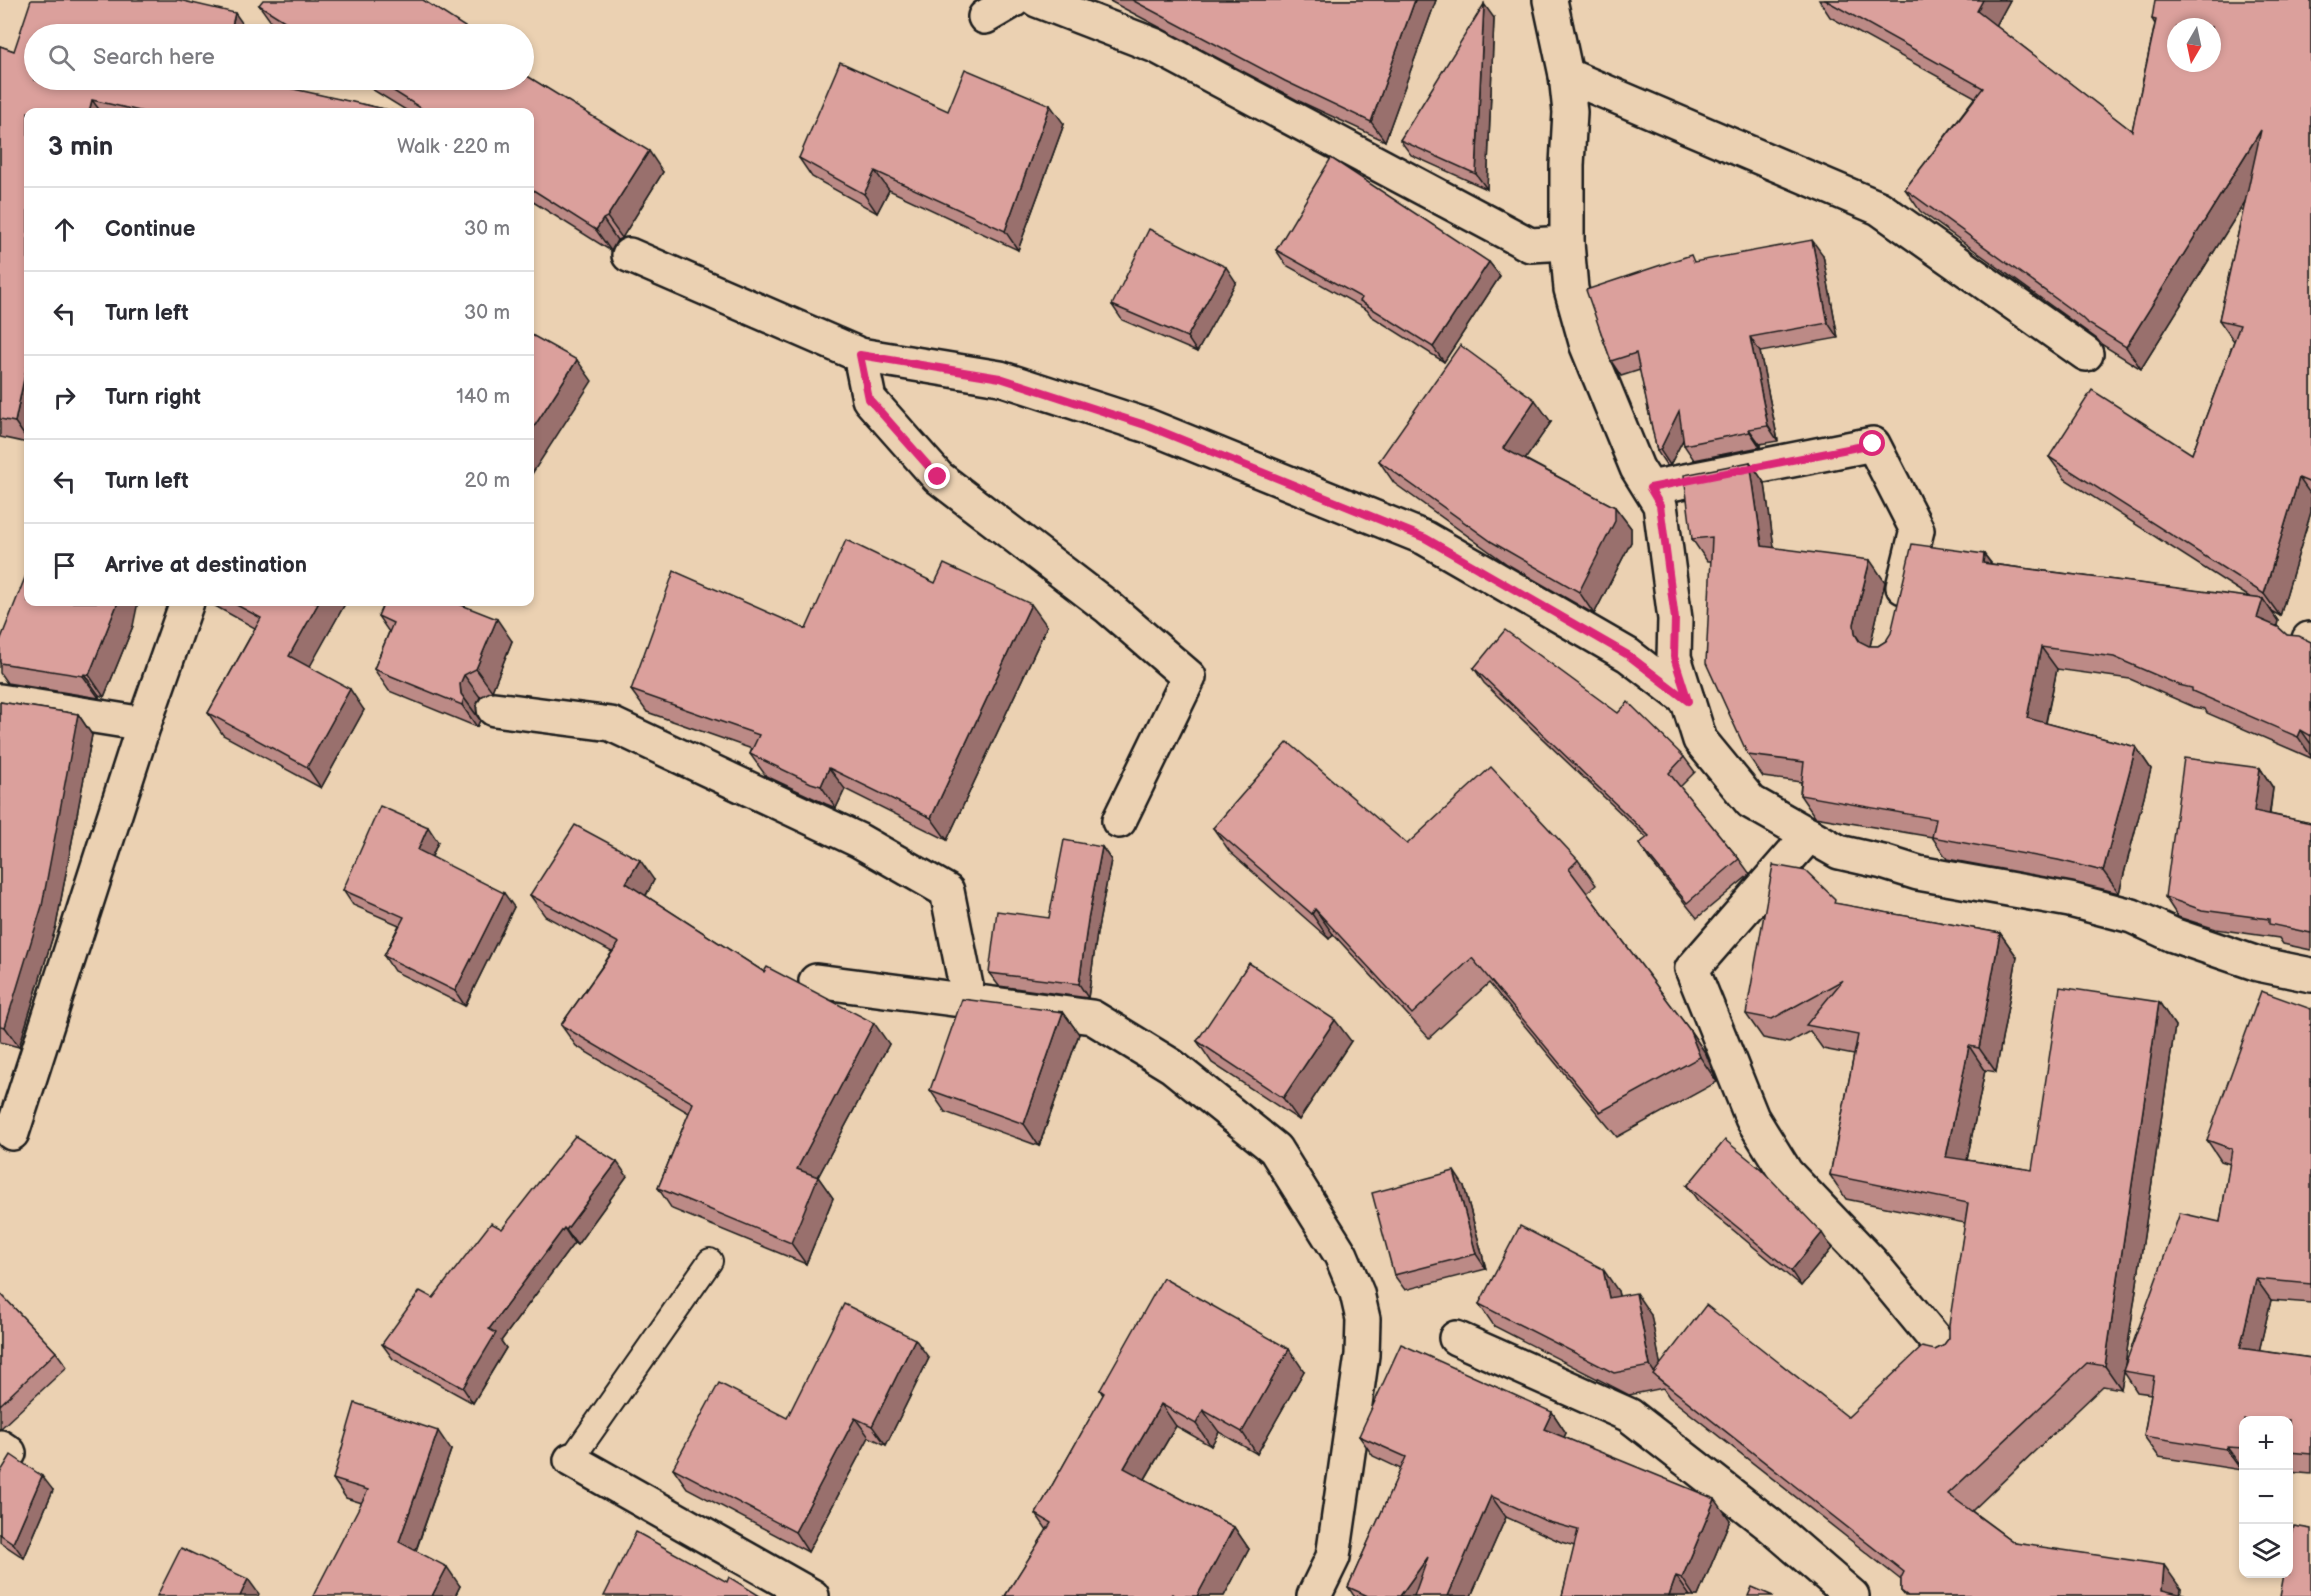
<!DOCTYPE html>
<meta charset="utf-8">
<style>
:root{--surface:#fff;--page:#f2f2f3;--text:#2b2b33;--muted:#7c7c81;--line:#e1e1e2}
body{margin:0;font-family:"Balsamiq Sans",sans-serif;background:var(--page);color:var(--text)}
.controls{position:absolute;right:18px;bottom:18px;display:grid;overflow:hidden;border-radius:12px;box-shadow:0 3px 9px #0003}
.controls button{width:54px;height:54px;display:grid;place-items:center;padding:0;border:0;border-bottom:2px solid var(--line);background:var(--surface);color:var(--text);font:30px sans-serif}
.compass{position:absolute;left:2167px;top:18px;width:54px;height:54px;border-radius:50%;background:var(--surface);box-shadow:0 3px 9px #0003;rotate:189deg}
.stop{position:absolute;width:18px;height:18px;margin:-14px;border:4px solid #db2777;border-radius:50%;background:#fff}
.stop.end{background:#db2777;border-color:#fff;box-shadow:0 2px 6px #0008}
.list{margin:0;padding:0;list-style:none}
h2{display:flex;justify-content:space-between;align-items:center;height:78px;margin:0;padding:0 24px;font-size:26px}
h2 small{font-size:20px;font-weight:400;color:var(--muted)}
.list li{display:grid;grid-template-columns:39px 1fr auto;gap:18px;align-items:center;box-sizing:border-box;height:84px;padding:0 24px;border-top:2px solid var(--line)}
.list b{display:block;font-size:22px;white-space:nowrap}
.list em{font-size:20px;font-style:normal;color:var(--muted)}
.icon{flex:none;width:33px;height:33px;fill:none;stroke:currentColor;stroke-width:2;stroke-linecap:round;stroke-linejoin:round}
.map{position:relative;flex:none;width:2311px;height:1596px;overflow:hidden}
.search{position:absolute;background:var(--surface);box-shadow:0 3px 9px #0003;left:24px;top:24px;width:510px;height:66px;display:flex;align-items:center;gap:15px;box-sizing:border-box;padding:0 21px;border-radius:33px;color:var(--muted);font-size:22px}
.panel{position:absolute;background:var(--surface);box-shadow:0 3px 9px #0003;left:24px;top:108px;width:510px;height:498px;border-radius:12px}
.map>svg:first-child{display:block}
.lines{fill:none;stroke-linecap:round;stroke-linejoin:round}
.lane-casing{stroke:#1c1c1c;stroke-width:28}
.street-casing{stroke:#1c1c1c;stroke-width:38}
.secondary-casing{stroke:#1c1c1c;stroke-width:38}
.lane{stroke:#ebd1b2;stroke-width:24}
.street{stroke:#ebd1b2;stroke-width:33}
.secondary{stroke:#ebd1b2;stroke-width:33}
.wall{fill:#bc8a86;stroke:#1c1c1c;stroke-width:1.5}
.shaded-wall{fill:#99706d;stroke:#1c1c1c;stroke-width:1.5}
.building{fill:#dba09c;stroke:#1c1c1c;stroke-width:1.5;fill-rule:evenodd}
.route{stroke:#db2777;stroke-width:8}
</style>
<div class="map">
<svg width="2311" height="1596" viewBox="0 0 2311 1596">
<rect width="100%" height="100%" fill="#ebd1b2"/>
<filter id="ink" filterUnits="userSpaceOnUse"><feTurbulence type="fractalNoise" baseFrequency=".0167" numOctaves="2"/><feDisplacementMap in="SourceGraphic" scale="12" xChannelSelector="R" yChannelSelector="G"/><feConvolveMatrix kernelMatrix="1 2 1 2 8 2 1 2 1" color-interpolation-filters="sRGB"/></filter>
<g filter="url(#ink)">
<g class="lines">
<defs>
<polyline id="lane" points="571,1460 710,1261"/>
<g id="street">
<polyline points="1037,0 1156,46 1530,245 1567,243"/>
<polyline points="985,17 1014,0"/>
<polyline points="1566,75 1879,208 2086,354"/>
<polyline points="629,255 860,355 1000,378 1148,426 1425,538 1628,655 1688,701"/>
<polyline points="860,355 869,399 938,477 1109,608 1189,677 1119,821"/>
<polyline points="1650,488 1873,444 1917,530 1903,587"/>
<polyline points="2309,639 2311,640"/>
<polyline points="0,701 144,724"/>
<polyline points="494,709 611,724 858,840 947,891 969,1001"/>
<polyline points="1809,835 1692,969 1752,1118 1786,1173 1872,1263 1948,1355"/>
<polyline points="816,981 1092,1017 1172,1066 1275,1149 1341,1255 1357,1293 1363,1319 1362,1355 1333,1557 1314,1596"/>
<polyline points="12,1133 144,724 187,602"/>
<polyline points="1456,1338 1629,1415 1770,1525 1852,1596"/>
<polyline points="0,1447 9,1453 0,1468"/>
<polyline points="571,1460 812,1596"/>
</g>
<polyline id="secondary" points="1550,0 1566,75 1570,112 1567,165 1567,243 1571,289 1587,346 1637,468 1660,505 1675,619 1674,657 1700,740 1751,802 1839,852 1883,862 1918,873 2070,900 2132,916 2173,935 2258,964 2311,975"/>
</defs>
<!-- lane casing -->
<use href="#lane" class="lane-casing"/>
<!-- street casing -->
<use href="#street" class="street-casing"/>
<!-- secondary casing -->
<use href="#secondary" class="secondary-casing"/>
<!-- lane -->
<use href="#lane" class="lane"/>
<!-- street -->
<use href="#street" class="street"/>
<!-- secondary -->
<use href="#secondary" class="secondary"/>
</g>
<!-- wall -->
<g class="wall">
<polygon points="1108,0 1436,0 1385,141 1299,101"/>
<polygon points="1819,0 2010,0 1996,26 2132,131 2155,24 2152,19 2311,0 2311,512 2280,616 2271,611 2278,621 2277,626 2287,635 2311,642 2311,758 2207,713 2205,709 2194,707 2130,679 2057,669 2046,723 2136,747 2151,769 2119,893 2073,882 1947,859 1932,837 1815,817 1800,795 1801,782 1763,777 1748,755 1711,561 1707,561 1692,539 1750,462 1765,484 1774,548 1885,582 1870,646 1878,646 1886,641 1984,554 1992,564 2251,598 2065,479 2049,457 2192,454 2234,341 2219,320 2245,202 2141,369 2101,344 2097,339 1920,211 1905,189 1975,97 1830,17"/>
<polygon points="259,5 476,34 287,34 274,26"/>
<polygon points="1494,18 1487,189 1411,155 1400,140"/>
<polygon points="34,34 398,112 28,112 28,443 0,437 0,46 14,51"/>
<polygon points="357,80 524,80 663,172 622,238 617,240 611,251 530,200 530,112 409,112"/>
<polygon points="1064,124 1018,250 889,190 877,213 812,177 799,158"/>
<polygon points="1276,250 1489,262 1500,276 1444,362 1371,316 1367,310 1286,265"/>
<polygon points="1823,255 1838,338 1760,352 1778,441 1760,444 1760,447 1694,460 1684,445 1683,440 1670,465 1667,466 1657,451 1640,370 1621,376 1611,361 1696,262"/>
<polygon points="1236,282 1197,352 1122,320 1112,305"/>
<polygon points="1551,422 1525,459 1615,507 1631,528 1631,542 1594,614 1507,564 1394,483 1379,461"/>
<polygon points="935,583 1047,626 947,840 845,789 836,808 826,804 766,776 750,754 752,749 647,712 631,690"/>
<polygon points="208,602 346,602 309,667 364,710 321,788 223,735 208,713 255,628"/>
<polygon points="378,616 512,641 492,691 480,697 476,706 477,716 480,720 477,727 389,691 374,669 389,632"/>
<polygon points="133,626 104,697 99,695 99,698 7,683 0,673 0,641"/>
<polygon points="1474,668 1618,713 1684,757 1695,772 1680,787 1739,859 1750,874 1697,918 1649,859 1639,844 1647,838 1484,683"/>
<polygon points="0,702 78,714 92,735 56,926 19,1047 0,1042"/>
<polygon points="2260,768 2273,788 2270,814 2311,823 2311,950 2283,944 2279,938 2216,929 2178,917 2165,897"/>
<polygon points="1213,828 1578,860 1596,885 1587,893 1689,1029 1706,1054 1717,1082 1617,1137 1489,983 1429,1038 1333,934 1329,939 1230,852"/>
<polygon points="438,842 432,857 514,907 465,1006 394,971 384,956 399,925 353,905 343,890"/>
<polygon points="1102,847 1111,860 1097,933 1088,998 999,986 989,973 1049,918"/>
<polygon points="654,880 646,896 764,972 889,1044 818,1177 833,1198 806,1264 672,1209 658,1188 689,1113 576,1046 561,1025 612,952 545,916 530,895"/>
<polygon points="1838,904 2000,933 2017,957 1996,1072 1985,1070 1967,1160 2032,1170 2159,1002 2175,1026 2125,1364 2220,1222 2230,1164 2221,1161 2207,1140 2311,1009 2311,1303 2271,1300 2259,1351 2311,1358 2311,1474 2289,1472 2289,1420 2244,1420 2244,1468 2242,1468 2241,1470 2159,1457 2144,1436 2151,1394 2137,1392 2124,1372 2121,1389 2103,1386 1972,1511 2015,1543 2181,1589 2180,1594 2187,1596 1905,1596 1901,1591 1901,1580 1669,1397 1663,1388 1629,1395 1494,1326 1479,1304 1618,1291 1619,1296 1651,1315 1660,1364 1848,1417 1935,1350 1943,1346 1949,1338 1965,1223 1846,1199 1830,1175 1854,1055 1823,1049 1810,1031 1789,1043 1763,1038 1746,1014"/>
<polygon points="1063,1012 1079,1034 1039,1146 945,1112 930,1090"/>
<polygon points="1197,1041 1351,1041 1299,1120 1212,1063"/>
<polygon points="627,1176 577,1245 574,1243 501,1341 506,1348 473,1403 393,1359 382,1344 433,1298 502,1229"/>
<polygon points="1464,1186 1486,1269 1405,1290 1394,1275"/>
<polygon points="1687,1186 1832,1248 1801,1286 1698,1201"/>
<polygon points="0,1293 56,1352 67,1367 1,1428 0,1429"/>
<polygon points="929,1358 886,1445 869,1437 808,1552 687,1488 673,1468 787,1418"/>
<polygon points="1304,1371 1257,1454 1219,1432 1211,1446 1176,1426 1145,1479 1234,1527 1249,1549 1224,1596 1005,1596 1047,1530 1036,1514 1103,1395 1100,1390"/>
<polygon points="1552,1412 1566,1433 1564,1437 1730,1520 1698,1596 1562,1596 1575,1546 1561,1542 1506,1517 1471,1596 1354,1596 1348,1587 1401,1469 1373,1456 1359,1436"/>
<polygon points="451,1450 416,1551 460,1586 455,1596 362,1503 346,1498 333,1479"/>
<polygon points="0,1473 53,1490 24,1558 0,1542"/>
</g>
<!-- shaded-wall -->
<g class="shaded-wall">
<polygon points="1415,0 1436,0 1385,141 1371,122"/>
<polygon points="1983,0 2010,0 1992,33 1977,11"/>
<polygon points="1484,4 1494,18 1487,189 1476,174"/>
<polygon points="235,13 250,34 230,34"/>
<polygon points="92,100 101,112 89,112"/>
<polygon points="1050,105 1064,124 1018,250 1005,231"/>
<polygon points="2261,130 2276,152 2141,369 2126,347"/>
<polygon points="649,151 663,172 622,238 607,217"/>
<polygon points="875,171 889,190 877,213 864,194"/>
<polygon points="603,219 617,240 611,251 596,230"/>
<polygon points="1812,240 1823,255 1838,338 1828,323"/>
<polygon points="1489,262 1500,276 1444,362 1433,347"/>
<polygon points="1226,267 1236,282 1197,352 1187,337"/>
<polygon points="1750,337 1760,352 1778,441 1768,426"/>
<polygon points="28,360 28,441 15,422"/>
<polygon points="577,360 592,381 530,477 530,433"/>
<polygon points="1535,400 1551,422 1518,470 1503,448"/>
<polygon points="1679,411 1690,426 1670,465 1660,450"/>
<polygon points="1749,429 1760,444 1760,447 1750,432"/>
<polygon points="1750,462 1765,484 1777,568 1762,546"/>
<polygon points="2299,478 2311,495 2311,512 2280,616 2264,594"/>
<polygon points="1615,507 1631,528 1631,542 1594,614 1579,592"/>
<polygon points="1984,554 2000,576 1983,563"/>
<polygon points="1870,560 1885,582 1870,646 1875,663 1855,634 1854,624"/>
<polygon points="2263,599 2278,621 2273,640 2257,618"/>
<polygon points="118,602 138,602 133,626 104,697 89,675"/>
<polygon points="319,602 346,602 304,677 289,656"/>
<polygon points="1031,604 1047,626 947,840 931,818"/>
<polygon points="497,619 512,641 492,691 476,669"/>
<polygon points="2041,647 2057,669 2042,740 2027,718"/>
<polygon points="84,674 99,695 99,698 83,676"/>
<polygon points="464,675 480,697 476,706 477,716 461,694 460,684"/>
<polygon points="350,689 364,710 321,788 307,767"/>
<polygon points="464,698 480,720 477,727 462,705"/>
<polygon points="78,714 92,735 56,926 19,1047 5,1027"/>
<polygon points="2301,730 2311,744 2311,756 2298,737"/>
<polygon points="2136,747 2151,769 2119,893 2103,871"/>
<polygon points="829,768 845,789 836,808 821,786"/>
<polygon points="2260,768 2273,788 2267,831 2254,811"/>
<polygon points="428,827 438,842 428,865 418,850"/>
<polygon points="1102,847 1111,860 1097,933 1088,998 1079,984 1088,920"/>
<polygon points="640,860 654,880 641,904 626,883"/>
<polygon points="504,893 514,907 465,1006 455,991"/>
<polygon points="1315,909 1333,934 1329,939 1312,914"/>
<polygon points="2000,933 2017,957 1996,1072 1979,1048"/>
<polygon points="2159,1002 2175,1026 2124,1371 2123,1371 2124,1372 2121,1389 2105,1366"/>
<polygon points="1063,1012 1079,1034 1039,1146 1024,1124"/>
<polygon points="1335,1020 1351,1041 1299,1120 1283,1098"/>
<polygon points="874,1023 889,1044 818,1177 833,1198 806,1264 791,1243 797,1169"/>
<polygon points="1689,1029 1706,1054 1717,1082 1700,1057"/>
<polygon points="1969,1046 1985,1070 1963,1180 1946,1157"/>
<polygon points="617,1162 627,1176 577,1245 566,1230"/>
<polygon points="1454,1171 1464,1186 1486,1269 1476,1254"/>
<polygon points="564,1228 574,1243 501,1341 506,1348 473,1403 463,1388 489,1329"/>
<polygon points="1822,1233 1832,1248 1801,1286 1791,1271"/>
<polygon points="1603,1269 1618,1291 1624,1320 1609,1298"/>
<polygon points="2256,1279 2271,1300 2255,1369 2240,1348"/>
<polygon points="1636,1293 1651,1315 1664,1383 1658,1378 1650,1366"/>
<polygon points="915,1339 929,1358 886,1445 872,1426"/>
<polygon points="1289,1349 1304,1371 1257,1454 1242,1432"/>
<polygon points="1161,1404 1176,1426 1139,1489 1124,1468"/>
<polygon points="1203,1410 1219,1432 1211,1446 1196,1424"/>
<polygon points="1552,1412 1566,1433 1558,1450 1544,1429"/>
<polygon points="855,1418 869,1437 808,1552 795,1532"/>
<polygon points="438,1431 451,1450 412,1561 399,1542"/>
<polygon points="2227,1447 2242,1468 2241,1470 2226,1449"/>
<polygon points="42,1476 53,1490 24,1558 13,1543"/>
<polygon points="1491,1496 1506,1517 1471,1596 1448,1596"/>
<polygon points="1715,1499 1730,1520 1698,1596 1694,1596 1682,1578"/>
<polygon points="1234,1527 1249,1549 1224,1596 1197,1596"/>
<polygon points="1428,1557 1429,1596 1400,1596"/>
<polygon points="2164,1565 2181,1589 2180,1596 2162,1590"/>
<polygon points="447,1567 460,1586 455,1596 432,1596"/>
<polygon points="1676,1576 1690,1596 1669,1596"/>
<polygon points="248,1579 259,1594 258,1596 240,1596"/>
</g>
<!-- building -->
<g class="building">
<polygon points="31,0 179,0 235,13 230,34 34,34 34,80 253,80 398,112 144,112 92,100 89,112 28,112 28,360 15,422 0,419 0,46 14,51"/>
<polygon points="263,0 423,0 476,34 305,34 259,5"/>
<polygon points="1132,0 1415,0 1371,122 1285,81"/>
<path d="M1825,0h158l-6,11 155,120 24,-111 -4,-1 3,-19h156v483l-12,-5 -35,116 -215,-137 43,-67 100,64 48,-129 -21,-5 42,-190 -135,217 -40,-25 -5,-5 -176,-128 78,-101zM2176,27h36v36h-36z"/>
<polygon points="1484,4 1476,174 1400,140"/>
<polygon points="840,62 948,111 965,69 1050,105 1005,231 875,171 864,194 799,158"/>
<polygon points="524,74 649,151 607,217 603,219 596,230 530,188 530,112 427,112 376,80 524,80"/>
<polygon points="1331,158 1489,262 1433,347 1360,301 1362,298 1276,250"/>
<polygon points="1149,229 1226,267 1187,337 1112,305"/>
<polygon points="1812,240 1828,323 1750,337 1768,426 1749,429 1750,432 1684,445 1679,411 1660,450 1657,451 1636,353 1611,361 1586,290 1691,255 1694,262"/>
<polygon points="530,334 577,360 530,433"/>
<polygon points="1460,345 1535,400 1503,448 1615,507 1615,521 1579,592 1492,542 1379,461"/>
<polygon points="1750,462 1762,546 1870,560 1854,624 1855,634 1859,641 1869,646 1878,646 1886,641 1891,633 1912,544 1984,554 1983,563 2263,599 2257,618 2278,627 2287,635 2299,636 2311,642 2311,736 2301,730 2298,737 2192,691 2192,688 2179,685 2114,657 2041,647 2027,718 2136,747 2103,871 2058,860 1932,837 1936,819 1800,795 1804,762 1748,755 1706,663 1712,537 1692,539 1684,475"/>
<polygon points="846,540 935,583 944,564 1031,604 931,818 829,768 821,786 811,783 750,754 759,735 631,690 674,571 806,629"/>
<polygon points="28,570 28,602 118,602 89,675 84,674 83,676 0,663 0,641"/>
<polygon points="231,602 319,602 289,656 350,689 307,767 208,713 261,618"/>
<polygon points="384,602 454,602 497,619 476,669 464,675 460,684 461,694 464,698 462,705 374,669 393,623 378,616"/>
<polygon points="1505,630 1618,713 1628,702 1684,757 1669,773 1739,859 1687,903 1639,844 1649,836 1474,668"/>
<polygon points="0,702 78,714 42,906 5,1027 0,1026"/>
<polygon points="1288,742 1407,844 1491,767 1578,860 1569,869 1689,1029 1700,1057 1600,1112 1472,958 1412,1014 1315,909 1312,914 1213,828"/>
<polygon points="2184,758 2260,768 2254,811 2311,823 2311,933 2269,924 2269,919 2202,910 2165,897"/>
<polygon points="380,806 428,827 418,850 504,893 455,991 384,956 404,917 343,890"/>
<polygon points="575,825 640,860 626,883 764,972 767,967 874,1023 797,1169 818,1177 791,1243 658,1188 693,1103 561,1025 619,943 530,895"/>
<polygon points="1064,840 1102,847 1088,920 1079,984 989,973 997,911 1049,918"/>
<polygon points="1773,865 1806,871 1835,899 1834,903 2000,933 1979,1048 1969,1046 1946,1157 2032,1170 2060,987 2159,1002 2105,1366 2087,1363 1948,1494 2015,1543 2164,1565 2162,1590 2187,1596 1908,1596 1901,1591 1901,1578 1904,1572 1653,1374 1706,1305 1848,1417 1922,1347 1935,1350 1943,1346 1949,1338 1949,1325 1968,1203 1830,1175 1858,1035 1806,1025 1843,980 1772,1019 1746,1014"/>
<polygon points="1249,963 1335,1020 1283,1098 1197,1041"/>
<polygon points="2261,991 2311,1009 2311,1284 2256,1279 2240,1348 2311,1358 2311,1454 2289,1452 2289,1420 2244,1420 2244,1448 2227,1447 2226,1449 2144,1436 2154,1376 2123,1371 2180,1213 2220,1222 2232,1149 2207,1140"/>
<polygon points="962,999 1063,1012 1024,1124 930,1090"/>
<polygon points="575,1136 617,1162 566,1230 564,1228 489,1329 496,1333 463,1388 382,1344 420,1291 433,1298 491,1223 502,1229"/>
<polygon points="1725,1140 1761,1169 1822,1233 1791,1271 1687,1186"/>
<polygon points="1454,1171 1476,1254 1394,1275 1372,1193"/>
<polygon points="1520,1226 1603,1269 1609,1298 1636,1293 1650,1366 1614,1373 1479,1304"/>
<polygon points="1163,1278 1289,1349 1242,1432 1203,1410 1196,1424 1161,1404 1124,1468 1234,1527 1197,1596 1175,1596 1172,1594 1170,1596 1005,1596 1051,1523 1036,1514 1104,1393 1100,1390"/>
<polygon points="0,1293 56,1352 0,1405"/>
<polygon points="844,1304 915,1339 872,1426 855,1418 795,1532 673,1468 719,1383 787,1418"/>
<polygon points="1401,1344 1552,1412 1544,1429 1715,1499 1682,1578 1676,1576 1669,1596 1562,1596 1578,1530 1546,1521 1491,1496 1448,1596 1414,1596 1428,1557 1400,1596 1368,1596 1348,1587 1406,1457 1359,1436"/>
<polygon points="355,1403 438,1431 399,1542 447,1567 432,1596 313,1596 368,1490 333,1479"/>
<polygon points="11,1455 42,1476 13,1543 0,1534 0,1473"/>
<polygon points="2294,1526 2311,1529 2311,1596 2280,1596 2284,1574 2289,1574 2289,1551"/>
<polygon points="636,1532 727,1582 729,1577 760,1596 604,1596"/>
<polygon points="181,1548 248,1579 240,1596 157,1596"/>
<polygon points="1752,1587 1773,1596 1748,1596"/>
</g>
</g>
<g class="lines" filter="url(#ink)">
<!-- route -->
<polyline class="route" points="938,477 869,399 860,355 1000,378 1148,426 1425,538 1628,655 1688,701 1674,657 1675,619 1660,505 1650,488 1873,444"/>
</g>
</svg>
<div class="controls">
<button>+</button>
<button>−</button>
<button><svg class="icon" aria-label="layers" viewBox="0 0 24 24"><path d="M12 4l9 5-9 5-9-5zM3 14l9 5 9-5"/></svg></button>
</div>
<svg class="compass" viewBox="-18 -18 36 36"><path d="M0-13l5 13h-10z" fill="#e53935"/><path d="M0 13l5-13h-10z" fill="#7c7c81"/></svg>
<div class="stop" style="left:1873px;top:444px"></div>
<div class="stop end" style="left:938px;top:477px"></div>
<div class="search"><svg class="icon" aria-label="search" viewBox="0 0 24 24"><circle cx="10" cy="10" r="6"/><path d="M15 15l6 6"/></svg>Search here</div>
<section class="panel">
<h2>3 min<small>Walk · 220 m</small></h2>
<ul class="list">
<li><svg class="icon" aria-label="ahead" viewBox="0 0 24 24"><path d="M12 20V5M6 11l6-6 6 6"/></svg><div><b>Continue</b></div><em>30 m</em></li>
<li><svg class="icon" aria-label="left" viewBox="0 0 24 24"><path d="M17 20v-9H6M10 6l-5 5 5 5"/></svg><div><b>Turn left</b></div><em>30 m</em></li>
<li><svg class="icon" aria-label="right" viewBox="0 0 24 24"><path d="M7 20v-9h11M14 6l5 5-5 5"/></svg><div><b>Turn right</b></div><em>140 m</em></li>
<li><svg class="icon" aria-label="left" viewBox="0 0 24 24"><path d="M17 20v-9H6M10 6l-5 5 5 5"/></svg><div><b>Turn left</b></div><em>20 m</em></li>
<li><svg class="icon" aria-label="arrive" viewBox="0 0 24 24"><path d="M6 21V4h12l-3 4 3 4H6"/></svg><div><b>Arrive at destination</b></div></li>
</ul>
</section>
</div>
